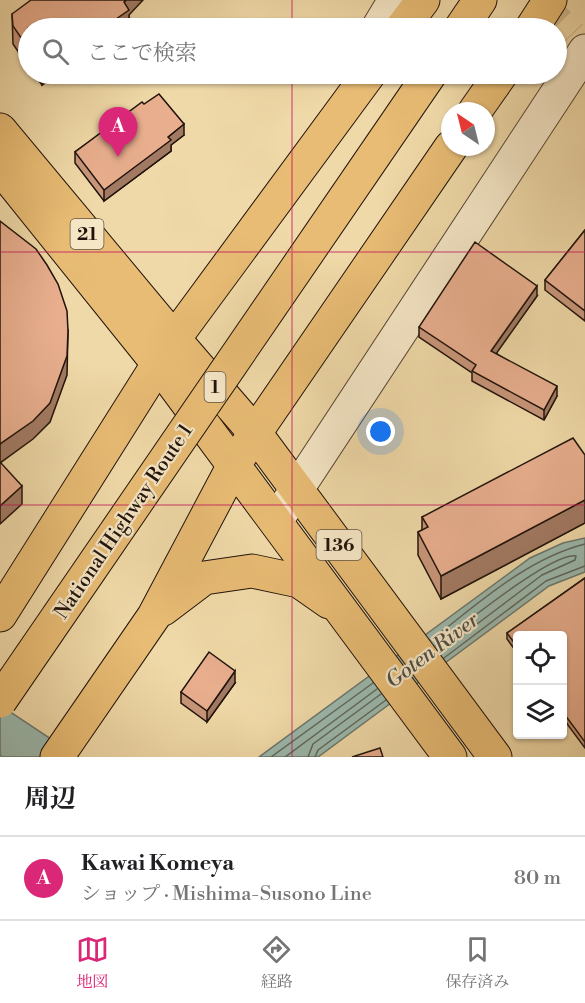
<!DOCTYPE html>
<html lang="ja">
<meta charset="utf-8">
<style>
:root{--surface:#fff;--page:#f6f6f6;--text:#202124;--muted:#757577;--line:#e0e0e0;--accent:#db2777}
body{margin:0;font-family:"Libre Bodoni","Noto Serif JP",serif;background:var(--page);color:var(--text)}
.controls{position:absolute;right:18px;bottom:18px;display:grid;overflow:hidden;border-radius:6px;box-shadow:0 2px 4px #0004}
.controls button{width:54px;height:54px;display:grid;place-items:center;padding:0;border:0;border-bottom:2px solid var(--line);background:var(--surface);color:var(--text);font:30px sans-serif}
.compass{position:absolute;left:441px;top:102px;width:54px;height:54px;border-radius:50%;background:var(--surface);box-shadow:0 2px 4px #0004;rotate:325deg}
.you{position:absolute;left:381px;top:432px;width:21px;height:21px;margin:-15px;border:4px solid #fff;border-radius:50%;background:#1a73e8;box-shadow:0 0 0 9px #1a73e833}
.badge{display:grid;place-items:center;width:39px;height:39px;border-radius:50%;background:var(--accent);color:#fff;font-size:20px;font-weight:700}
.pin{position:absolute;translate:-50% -50px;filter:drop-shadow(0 2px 3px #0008)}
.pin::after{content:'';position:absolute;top:32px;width:21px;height:18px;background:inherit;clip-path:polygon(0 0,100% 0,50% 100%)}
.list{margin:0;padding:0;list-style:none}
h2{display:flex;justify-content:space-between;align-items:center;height:78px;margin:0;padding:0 24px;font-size:26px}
h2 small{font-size:20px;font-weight:400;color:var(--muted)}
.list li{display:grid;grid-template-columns:39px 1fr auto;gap:18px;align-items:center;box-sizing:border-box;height:84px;padding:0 24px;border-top:2px solid var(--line)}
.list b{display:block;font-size:22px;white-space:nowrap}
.list p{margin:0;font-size:20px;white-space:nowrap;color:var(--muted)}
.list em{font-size:20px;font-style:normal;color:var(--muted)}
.icon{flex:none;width:33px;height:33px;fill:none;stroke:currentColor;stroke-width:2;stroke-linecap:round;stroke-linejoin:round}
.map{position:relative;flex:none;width:585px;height:757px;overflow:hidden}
.search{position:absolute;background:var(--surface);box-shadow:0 2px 4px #0004;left:18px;right:18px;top:18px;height:66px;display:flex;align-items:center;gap:15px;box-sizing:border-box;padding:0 21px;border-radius:33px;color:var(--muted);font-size:22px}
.sheet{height:162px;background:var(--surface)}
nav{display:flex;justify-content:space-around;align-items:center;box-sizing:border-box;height:84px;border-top:2px solid var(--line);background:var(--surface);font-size:16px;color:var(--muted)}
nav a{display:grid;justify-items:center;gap:3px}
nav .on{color:var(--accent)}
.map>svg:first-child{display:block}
.water{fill:#9bb9ae;stroke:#6a776d;stroke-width:1.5}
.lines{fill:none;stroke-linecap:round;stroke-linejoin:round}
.shore{stroke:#5e665c;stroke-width:1.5}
.street-tunnel{stroke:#d1bb90;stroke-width:33;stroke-dasharray:33 16;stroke-linecap:butt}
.street-casing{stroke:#544432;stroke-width:35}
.primary-casing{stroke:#20130b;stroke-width:35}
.highway-casing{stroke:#20130b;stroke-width:35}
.street{stroke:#f5e6c6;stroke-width:33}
.primary{stroke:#e8bc74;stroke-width:33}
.highway{stroke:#e8bc74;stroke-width:33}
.highway-bridge-casing{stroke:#20130b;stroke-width:35;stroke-linecap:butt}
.highway-bridge{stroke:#e8bc74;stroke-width:33}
.wall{fill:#c8967a;stroke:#20130b;stroke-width:1.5}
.shaded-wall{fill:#a27a63;stroke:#20130b;stroke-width:1.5}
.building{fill:#e8ae8e;stroke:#20130b;stroke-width:1.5}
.grid{fill:none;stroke:#c2185b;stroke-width:1.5;stroke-opacity:0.55}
.labels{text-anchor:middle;stroke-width:4.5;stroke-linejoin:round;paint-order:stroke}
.shield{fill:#f5e6c6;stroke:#605243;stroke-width:1.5}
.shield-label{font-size:18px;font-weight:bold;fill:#20130b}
.street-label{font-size:20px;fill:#20130b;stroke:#f5e6c6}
.water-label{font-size:21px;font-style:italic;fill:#4b4d44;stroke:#f5e6c6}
</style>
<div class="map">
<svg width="585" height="757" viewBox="0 0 585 757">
<rect width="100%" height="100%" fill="#f0d9a8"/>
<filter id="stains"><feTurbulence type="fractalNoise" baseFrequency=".00333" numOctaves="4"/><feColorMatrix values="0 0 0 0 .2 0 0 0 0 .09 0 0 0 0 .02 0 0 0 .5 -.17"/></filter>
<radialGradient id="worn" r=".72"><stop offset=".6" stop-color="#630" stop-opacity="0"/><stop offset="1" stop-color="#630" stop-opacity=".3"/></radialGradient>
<!-- water -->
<g class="water">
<polygon points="585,538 585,572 549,586 318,757 259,757 530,558 563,543"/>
<polygon points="0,705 78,757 2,757 0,755"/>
</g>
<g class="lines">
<!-- shore -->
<g class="shore">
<path d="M431,640c47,-36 95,-81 154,-96"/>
<path d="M435,646c23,-17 118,-95 141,-90l-1,4 -33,15 -102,77"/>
<polyline points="444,658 546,581 585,566"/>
<polyline points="271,757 373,683"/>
<polyline points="285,757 377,689"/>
<polyline points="308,757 313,744 381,694"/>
<polyline points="315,757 318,750 386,700"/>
</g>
<!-- street-tunnel -->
<polyline class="street-tunnel" points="536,0 571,36"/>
<defs>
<g id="street">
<polyline points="378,28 395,0"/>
<polyline points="276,521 585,51"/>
</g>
<g id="primary">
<polyline points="0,130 174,339"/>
<polyline points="0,167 160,366"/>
</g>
<g id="highway">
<polyline points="402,28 423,0"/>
<polyline points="461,28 480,0"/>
<polyline points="532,28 550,0"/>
<polyline points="475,111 501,74"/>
<polyline points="174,339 255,433 495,757"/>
<polyline points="160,366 450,757"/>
<polyline points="163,609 204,578 252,571 299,581 329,602"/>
<polyline points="0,615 174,339 369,74"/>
<polyline points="57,757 154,616 234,465 255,433 451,147"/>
</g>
</defs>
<!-- street casing -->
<use href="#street" class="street-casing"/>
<!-- primary casing -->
<use href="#primary" class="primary-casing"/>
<!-- highway casing -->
<use href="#highway" class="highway-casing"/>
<!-- street -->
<use href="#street" class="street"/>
<!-- primary -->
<use href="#primary" class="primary"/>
<!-- highway -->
<use href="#highway" class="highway"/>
<defs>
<polyline id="highway-bridge" points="0,701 430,74"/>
</defs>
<!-- highway-bridge casing -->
<use href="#highway-bridge" class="highway-bridge-casing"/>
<!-- highway-bridge -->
<use href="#highway-bridge" class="highway-bridge"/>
</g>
<!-- wall -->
<g class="wall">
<polygon points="12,14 129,15 129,28 28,28 28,66 13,44"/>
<polygon points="34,74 58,74 42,85"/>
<polygon points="144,104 184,135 171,145 171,151 104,201 75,163 75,152"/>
<polygon points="585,230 585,321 545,290 545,280"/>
<polygon points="537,296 496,353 557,396 544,420 472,381 472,373 419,337 419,327"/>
<polygon points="585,455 585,523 441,599 418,555 418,532 422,530 422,517"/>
<polygon points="585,578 585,748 562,717 562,636 518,636 518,654 507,639 507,633"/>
<polygon points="235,683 207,722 181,703 181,692"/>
</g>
<!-- shaded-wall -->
<g class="shaded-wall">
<polygon points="126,0 143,0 129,15 129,28 103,28"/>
<polygon points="42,74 58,74 42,85"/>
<polygon points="184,124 184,135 171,145 171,151 104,201 104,190"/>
<polygon points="537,286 537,296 491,361 491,351"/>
<polygon points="68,331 67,375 50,422 33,439 0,463 0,444"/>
<polygon points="557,386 557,396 544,420 544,410"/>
<polygon points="22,486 22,504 0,524 0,506"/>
<polygon points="585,500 585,523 441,599 441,576"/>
<polygon points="235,671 235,683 207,722 207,711"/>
</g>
<!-- building -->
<g class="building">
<polygon points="31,0 126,0 124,2 129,10 103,28 28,28 28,48 13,26 12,14"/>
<polygon points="159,94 184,124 168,137 171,140 104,190 75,152 142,102 144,104"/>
<polygon points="0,221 36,249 47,265 58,284 67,311 68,331 67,356 50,403 33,421 0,444"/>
<polygon points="585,230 585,311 545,280"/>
<polygon points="475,242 537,286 491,351 557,386 544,410 472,371 476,365 419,327"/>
<polygon points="573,438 585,455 585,500 441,576 418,532 428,527 422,517"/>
<polygon points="0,462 22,486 0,506"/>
<polygon points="585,578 585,742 562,711 562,636 518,636 518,648 507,633"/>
<polygon points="209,652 235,671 207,711 181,692"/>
<polygon points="380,748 383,757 352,757"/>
</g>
<!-- grid -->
<path class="grid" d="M292,0v28M292,74v683M0,252h585M0,505h585"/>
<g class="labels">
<!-- shield labels -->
<g class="shield">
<rect x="70.5" y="219" width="33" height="30" rx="4.5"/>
<rect x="204.5" y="372" width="21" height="30" rx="4.5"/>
<rect x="316.5" y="530" width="45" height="30" rx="4.5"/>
</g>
<g class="shield-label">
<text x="87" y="240">21</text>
<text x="215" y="393">1</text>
<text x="339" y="551">136</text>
</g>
<!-- street labels -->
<g class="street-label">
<text transform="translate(123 521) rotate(-56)" y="7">National Highway Route 1</text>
</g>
<!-- water labels -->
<g class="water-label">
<text transform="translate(432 650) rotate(-37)" y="7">Goten River</text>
</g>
</g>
<rect width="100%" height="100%" filter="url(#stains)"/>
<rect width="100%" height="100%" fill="url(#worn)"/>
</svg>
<div class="controls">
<button><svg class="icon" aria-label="locate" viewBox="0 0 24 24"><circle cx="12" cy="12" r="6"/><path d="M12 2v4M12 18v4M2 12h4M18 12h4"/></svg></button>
<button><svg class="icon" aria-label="layers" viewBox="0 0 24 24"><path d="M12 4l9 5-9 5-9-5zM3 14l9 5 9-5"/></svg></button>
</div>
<svg class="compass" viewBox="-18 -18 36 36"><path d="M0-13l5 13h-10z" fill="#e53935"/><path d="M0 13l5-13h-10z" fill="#757577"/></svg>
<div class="you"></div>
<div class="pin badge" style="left:118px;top:157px">A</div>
<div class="search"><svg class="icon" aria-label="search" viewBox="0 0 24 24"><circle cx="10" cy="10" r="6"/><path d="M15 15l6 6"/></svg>ここで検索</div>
</div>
<section class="sheet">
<h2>周辺<small></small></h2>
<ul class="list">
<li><span class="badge">A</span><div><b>Kawai Komeya</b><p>ショップ · Mishima-Susono Line</p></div><em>80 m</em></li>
</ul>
</section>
<nav>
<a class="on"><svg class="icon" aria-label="map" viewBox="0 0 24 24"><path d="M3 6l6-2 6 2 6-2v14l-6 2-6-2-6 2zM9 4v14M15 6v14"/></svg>地図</a>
<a><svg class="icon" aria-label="directions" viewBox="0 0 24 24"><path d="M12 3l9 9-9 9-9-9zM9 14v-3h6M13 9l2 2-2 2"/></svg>経路</a>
<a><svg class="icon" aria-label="saved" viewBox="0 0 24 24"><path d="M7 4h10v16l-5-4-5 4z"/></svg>保存済み</a>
</nav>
